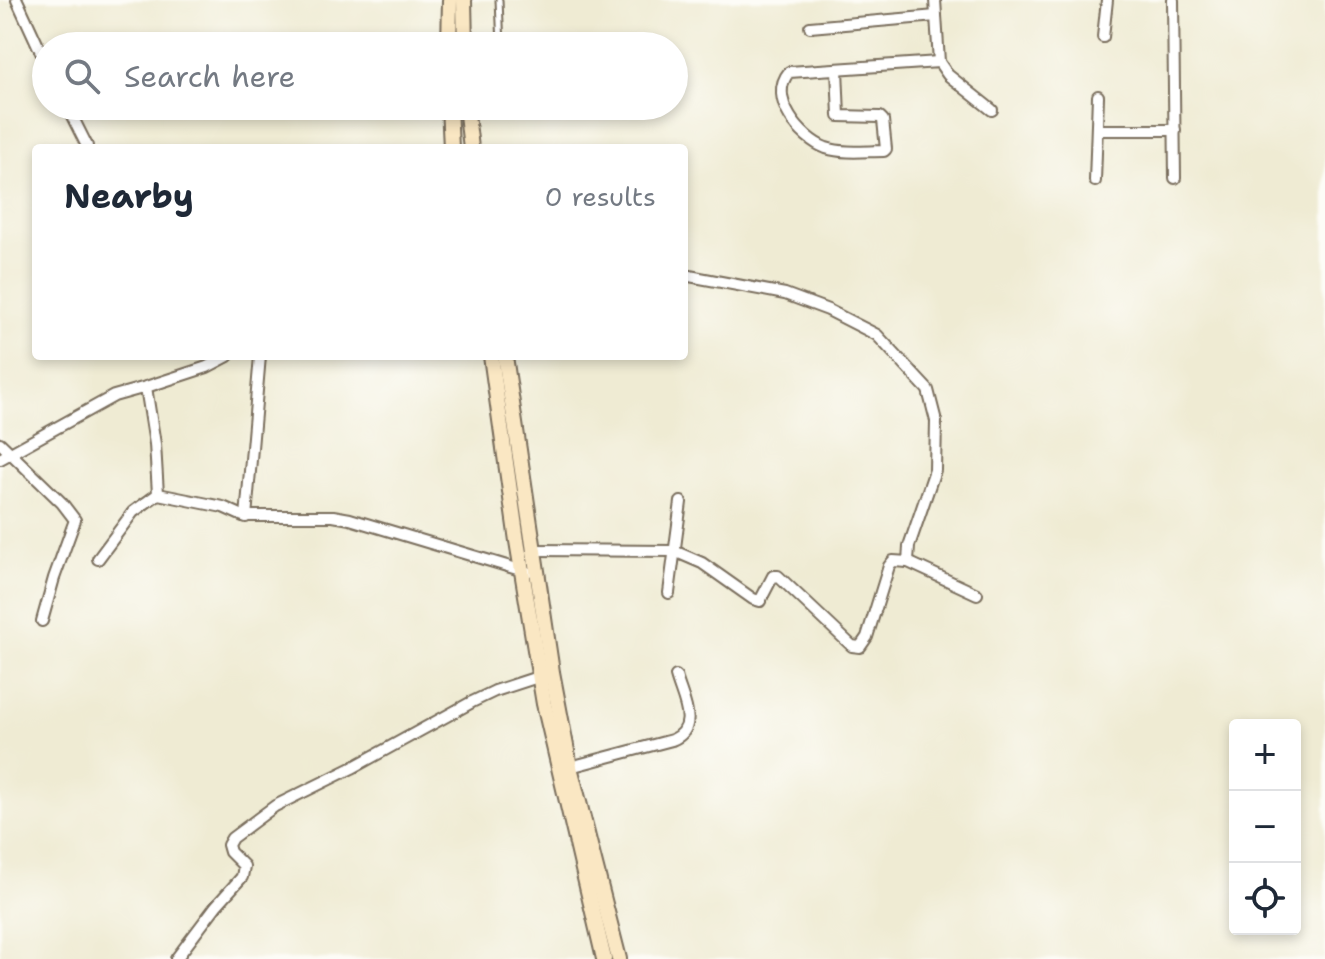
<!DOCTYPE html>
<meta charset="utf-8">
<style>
:root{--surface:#fff;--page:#f2f2f3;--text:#1f2937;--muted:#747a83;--line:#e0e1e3}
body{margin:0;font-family:"Shantell Sans",sans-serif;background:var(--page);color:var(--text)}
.controls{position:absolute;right:24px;bottom:24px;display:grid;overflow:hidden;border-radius:8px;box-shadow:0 4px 12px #0003}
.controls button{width:72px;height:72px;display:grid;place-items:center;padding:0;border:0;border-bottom:2px solid var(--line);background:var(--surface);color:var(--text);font:40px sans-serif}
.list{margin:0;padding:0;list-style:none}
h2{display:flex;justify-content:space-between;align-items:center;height:104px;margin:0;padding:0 32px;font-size:34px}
h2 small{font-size:26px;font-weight:400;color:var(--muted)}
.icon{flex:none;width:44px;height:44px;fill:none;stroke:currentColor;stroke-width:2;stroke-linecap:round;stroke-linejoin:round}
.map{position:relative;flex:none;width:1325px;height:959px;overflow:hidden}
.search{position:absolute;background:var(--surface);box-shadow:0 4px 12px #0003;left:32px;top:32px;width:656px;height:88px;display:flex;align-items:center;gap:20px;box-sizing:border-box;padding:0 28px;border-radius:44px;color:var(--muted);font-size:30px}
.panel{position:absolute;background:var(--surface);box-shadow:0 4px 12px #0003;left:32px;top:144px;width:656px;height:216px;border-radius:8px}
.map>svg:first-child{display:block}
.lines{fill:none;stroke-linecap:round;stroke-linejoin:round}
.service-casing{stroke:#7a6e5d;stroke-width:9}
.minor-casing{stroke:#7a6e5d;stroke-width:14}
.secondary-casing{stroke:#7a6e5d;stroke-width:18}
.service{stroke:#fff;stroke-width:5}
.minor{stroke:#fff;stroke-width:10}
.secondary{stroke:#fae7c3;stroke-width:14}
</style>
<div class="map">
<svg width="1325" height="959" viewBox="0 0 1325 959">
<rect width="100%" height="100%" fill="#fdfcf7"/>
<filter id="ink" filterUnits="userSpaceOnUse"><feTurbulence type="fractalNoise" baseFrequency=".0125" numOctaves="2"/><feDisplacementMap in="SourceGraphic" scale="16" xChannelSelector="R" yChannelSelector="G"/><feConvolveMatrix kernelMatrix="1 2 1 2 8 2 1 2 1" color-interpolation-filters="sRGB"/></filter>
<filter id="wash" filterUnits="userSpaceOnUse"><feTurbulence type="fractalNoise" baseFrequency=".006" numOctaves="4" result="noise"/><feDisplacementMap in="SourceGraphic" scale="32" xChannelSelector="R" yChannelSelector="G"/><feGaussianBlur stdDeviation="1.8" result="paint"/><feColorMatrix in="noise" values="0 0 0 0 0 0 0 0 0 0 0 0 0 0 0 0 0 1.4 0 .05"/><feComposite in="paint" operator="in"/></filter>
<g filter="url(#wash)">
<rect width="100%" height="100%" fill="#efebd3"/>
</g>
<g filter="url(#ink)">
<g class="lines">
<defs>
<polyline id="service" points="499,0 501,46"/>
<g id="minor">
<polyline points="17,0 46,63"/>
<polyline points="935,0 939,62"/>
<polyline points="1173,0 1175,178"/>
<polyline points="810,27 936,16"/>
<polyline points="1103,37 1107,0"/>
<path d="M837,69l2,47 41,1 3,3 3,29 -2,2c-19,0 -39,3 -58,-3 -25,-9 -59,-50 -37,-76l150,-10 9,13 44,35"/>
<polyline points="67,106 87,146"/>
<polyline points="1097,130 1175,130"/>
<polyline points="1095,181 1098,96"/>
<polyline points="684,275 785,294 828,310 877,335 928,390 936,421 935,470 909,546 908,562"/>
<polyline points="0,443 62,503 75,520 54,578 42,621"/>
<polyline points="0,459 114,396 146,387"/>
<polyline points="158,494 155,444 146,387 207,367 228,356"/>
<polyline points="246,517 260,356"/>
<polyline points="534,550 674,551 702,563 753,599 760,601 773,576 778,576 852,646 860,647 867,637 889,566 893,561 908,562 977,594"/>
<polyline points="98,559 133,512 158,494 223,507 243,516 333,516 350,519 527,572"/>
<polyline points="669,593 681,502"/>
<path d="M570,767l102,-27c29,-12 10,-41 4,-64"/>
<polyline points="176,959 216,906 242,877 244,866 230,852 228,845 232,838 275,806 352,768 472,702 495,691 544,675"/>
</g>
<g id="secondary">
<polyline points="464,0 465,46"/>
<polyline points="449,46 450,0"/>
<polyline points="449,106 451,148"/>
<polyline points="466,106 471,148"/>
<polyline points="491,356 517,541 544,704 604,959"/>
<polyline points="505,356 552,672 570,767 619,959"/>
</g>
</defs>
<!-- service casing -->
<use href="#service" class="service-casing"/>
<!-- minor casing -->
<use href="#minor" class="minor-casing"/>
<!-- secondary casing -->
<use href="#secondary" class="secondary-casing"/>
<!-- service -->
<use href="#service" class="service"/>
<!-- minor -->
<use href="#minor" class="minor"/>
<!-- secondary -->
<use href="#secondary" class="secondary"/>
</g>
</g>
</svg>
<div class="controls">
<button>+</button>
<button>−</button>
<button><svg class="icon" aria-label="locate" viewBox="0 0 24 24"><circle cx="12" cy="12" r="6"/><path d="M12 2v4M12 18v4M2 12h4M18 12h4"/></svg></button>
</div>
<div class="search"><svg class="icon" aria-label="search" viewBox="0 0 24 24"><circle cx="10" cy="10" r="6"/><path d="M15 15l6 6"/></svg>Search here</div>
<section class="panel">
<h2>Nearby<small>0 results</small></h2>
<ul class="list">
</ul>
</section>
</div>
